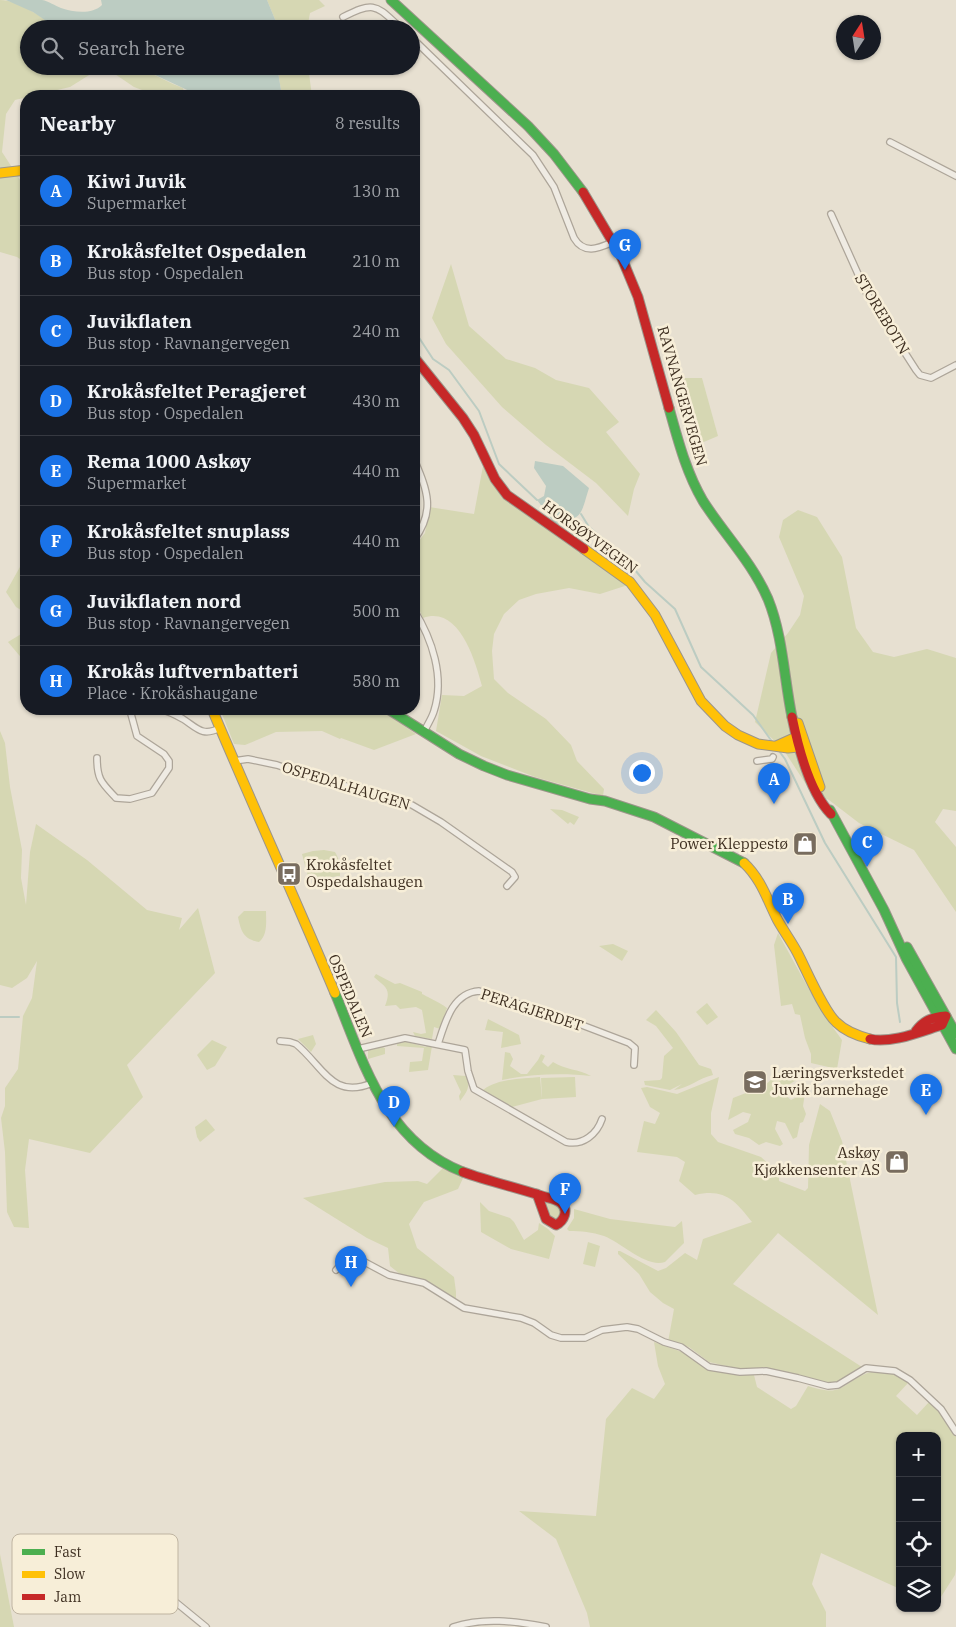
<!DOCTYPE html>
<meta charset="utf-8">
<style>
:root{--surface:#171b24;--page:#20242c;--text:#f1f3f6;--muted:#9ea1a6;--line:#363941;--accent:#1a73e8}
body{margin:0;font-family:"IBM Plex Serif",serif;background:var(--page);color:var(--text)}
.controls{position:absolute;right:15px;bottom:15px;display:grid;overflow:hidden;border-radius:10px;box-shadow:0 1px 4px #0004}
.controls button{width:45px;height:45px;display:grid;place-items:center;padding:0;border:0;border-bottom:1px solid var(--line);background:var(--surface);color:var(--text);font:25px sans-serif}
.compass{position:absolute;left:836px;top:15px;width:45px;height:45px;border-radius:50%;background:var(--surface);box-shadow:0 1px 4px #0004;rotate:12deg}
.you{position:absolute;left:641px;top:772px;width:18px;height:18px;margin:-12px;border:4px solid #fff;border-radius:50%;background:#1a73e8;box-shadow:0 0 0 8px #1a73e833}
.badge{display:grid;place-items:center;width:32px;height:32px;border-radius:50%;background:var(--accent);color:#fff;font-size:16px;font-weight:700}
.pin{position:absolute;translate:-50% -41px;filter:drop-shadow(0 1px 2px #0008)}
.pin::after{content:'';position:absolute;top:26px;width:18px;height:15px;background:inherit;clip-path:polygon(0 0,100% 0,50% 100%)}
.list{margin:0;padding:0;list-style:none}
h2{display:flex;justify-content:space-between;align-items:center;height:65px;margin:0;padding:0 20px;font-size:21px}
h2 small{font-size:16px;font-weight:400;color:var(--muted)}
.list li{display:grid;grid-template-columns:32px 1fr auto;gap:15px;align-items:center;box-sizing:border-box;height:70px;padding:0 20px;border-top:1px solid var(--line)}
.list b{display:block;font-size:19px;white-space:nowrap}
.list p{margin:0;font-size:16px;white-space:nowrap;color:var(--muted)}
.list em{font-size:16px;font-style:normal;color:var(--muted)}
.icon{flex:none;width:28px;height:28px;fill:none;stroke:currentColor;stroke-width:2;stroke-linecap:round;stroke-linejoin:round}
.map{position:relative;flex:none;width:956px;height:1627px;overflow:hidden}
.search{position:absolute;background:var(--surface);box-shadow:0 1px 4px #0004;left:20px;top:20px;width:400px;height:55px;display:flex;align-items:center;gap:12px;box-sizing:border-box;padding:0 18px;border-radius:28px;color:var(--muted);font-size:19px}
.panel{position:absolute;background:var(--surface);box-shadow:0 1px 4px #0004;left:20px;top:90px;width:400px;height:625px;border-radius:20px}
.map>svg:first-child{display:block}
.green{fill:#d6d7b3}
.water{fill:#bcccc2}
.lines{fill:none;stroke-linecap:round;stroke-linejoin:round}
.stream{stroke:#bcccc2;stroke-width:2}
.street-casing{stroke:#ada599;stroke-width:8}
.fast-casing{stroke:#9c958a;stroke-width:11}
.slow-casing{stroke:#9c958a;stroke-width:11}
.jam-casing{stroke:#9c958a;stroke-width:11}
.street{stroke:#efebe3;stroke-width:5.5}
.fast{stroke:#4caf50;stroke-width:9}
.slow{stroke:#ffc107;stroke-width:9}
.jam{stroke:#c62828;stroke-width:9}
.labels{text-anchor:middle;stroke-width:5;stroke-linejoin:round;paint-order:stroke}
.street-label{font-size:15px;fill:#3d2e20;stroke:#f7eed8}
.poi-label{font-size:15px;fill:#3d2e20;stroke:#f7eed8;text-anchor:end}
.key{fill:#f7eed8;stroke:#bfb4a1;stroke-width:1}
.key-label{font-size:14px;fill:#3d2e20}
</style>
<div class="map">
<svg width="956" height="1627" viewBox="0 0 956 1627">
<rect width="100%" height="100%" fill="#e7e0d1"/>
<!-- green -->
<g class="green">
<path d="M0,0c18,0 44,18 58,29h-29v37h107l37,18 10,4 2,8h-27l-24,-9 -25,-17 -15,2 -24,15 -55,13 -9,14 -4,38 24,37v74l-9,-6 -17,-5z"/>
<polygon points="267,0 319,0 325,6 310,13 307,29 279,29"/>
<polygon points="277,66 308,66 312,96 282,96"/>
<polygon points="451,264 469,326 506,359 535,368 556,380 589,388 619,422 606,432 640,474 634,489 628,516 596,483 546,445 502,407 446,344 432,318"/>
<polygon points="681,378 702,378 718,436 699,444"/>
<path d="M483,466l18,28 16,13 62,41 49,37 -28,9 -31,-6 -33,6 -17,6 -15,14 -10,20 -2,17 2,28 14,14 38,26 25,26 6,16 27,28 -1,7 -68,-19 -54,-21 -45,-25 6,-36 22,1 18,-10c-7,-26 -23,-81 -59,-68l-9,-20v-51l11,-14 4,-26 45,7z"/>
<polygon points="798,510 817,517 842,557 856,628 873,652 894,657 927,649 956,658 956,811 943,809 935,822 956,847 956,912 914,850 859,823 829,800 811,792 783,749 755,722 771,653 788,633 800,615 804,596 779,537 783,520"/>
<polygon points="26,556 26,613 16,607 6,592"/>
<polygon points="26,631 26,660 24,661 8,642"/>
<polygon points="220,709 379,709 416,734 374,750 341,738 340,739 322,731 276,732 245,745 234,744"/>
<polygon points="0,731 5,743 10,787 22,850 21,878 26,905 30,852 36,824 87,860 147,910 182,918 179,930 198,908 215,973 127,1065 143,1097 90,1153 29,1139 25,1170 29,1228 14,1227 7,1212 5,1152 1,1118 5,1106 5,1088 18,1069 23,1016 32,998 37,961 27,978 12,988 0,985"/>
<polygon points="550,809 562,810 579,817 574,825 570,822 568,824"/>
<path d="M324,850l11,2c5,8 5,15 5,24l-31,4 -7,-26 11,-3z"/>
<path d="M244,911h22c0,10 2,24 -7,31 -16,-3 -18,-11 -21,-25z"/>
<path d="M778,933c20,36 39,74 64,107l-5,29 -26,-6v-9l-6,-16 -5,-23 -5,-1 -3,-10 -11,2 -7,-61z"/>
<polygon points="613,944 628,951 622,961 599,946"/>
<path d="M376,974l19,10 5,-1 22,9v2c6,3 22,11 25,14l-7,21 -6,-2 -2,12 -17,-3 -2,-4 8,2 5,-1 -4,-23 -6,-3 -16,2 -4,-4 -11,1c7,-18 0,-19 -11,-29z"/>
<polygon points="707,1003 718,1017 707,1025 696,1012"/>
<path d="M656,1010l20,22 23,33 12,4 2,6c-14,3 -24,13 -39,15l8,-6 -12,6 -25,-5 -1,-4 16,-1 2,-2 2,-22 9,-8 -17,-22 -10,-6z"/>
<polygon points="488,1019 519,1035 521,1044 501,1048 503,1032 485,1030"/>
<polygon points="313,1035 316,1044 311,1052 298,1039"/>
<polygon points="212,1040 227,1047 215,1066 207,1070 197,1055"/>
<polygon points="397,1042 407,1042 426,1047 427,1045 432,1046 428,1070 409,1072 410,1062 422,1061 424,1048 397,1046"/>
<polygon points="382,1047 385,1048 385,1054 368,1059 368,1050"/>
<path d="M505,1052l5,1 3,6 -3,7 11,8h6l11,-14 3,-6 4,2 -3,6 6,5 5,-5c12,8 26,7 38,14 -28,-3 -60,-2 -89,4z"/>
<polygon points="782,1070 798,1079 785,1087 783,1093 791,1100 805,1093 803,1106 806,1114 803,1122 800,1123 797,1137 793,1139 785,1123 777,1121 775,1129 783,1144 780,1146 766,1142 759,1145 749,1138 735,1134 733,1130 748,1122 751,1114 743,1112 728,1120 733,1098 764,1086"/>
<path d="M453,1075l13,1c5,11 1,16 -6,25l-1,-5 2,-4z"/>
<path d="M540,1077l2,22 -30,8 -29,-17c16,-12 38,-11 57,-13z"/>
<polygon points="575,1077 576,1097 542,1099 541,1078"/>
<path d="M719,1077l-8,36v21l7,8 43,15 18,16v8l26,10 3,-3 1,-43 11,-41 10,7 12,30 36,174 -100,-82 -45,51 129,83 -15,12 -14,6 -58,-15 -14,-2 -17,2 -35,-8 -20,-15 -21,-5 6,-33 -11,-6 -13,-11 -11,-18 -21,-20v-3h2l38,20 8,-3 19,-15 12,7 6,-21 49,-17c-17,-22 -28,-34 -57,-27l-16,-14 6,-19 -8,-5 -40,-5 7,-31 11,3 5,-11 -10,-6 -9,-19 6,-1 30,7z"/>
<polygon points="206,1119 215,1130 200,1142 197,1137 195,1127"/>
<polygon points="443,1168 464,1176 458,1189 424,1202 409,1224 417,1248 454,1277 456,1292 456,1302 428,1283 405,1278 390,1266 388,1248 367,1238 303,1198 385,1182 418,1181 427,1184"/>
<polygon points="543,1200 561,1207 563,1213 557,1221 549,1215"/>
<polygon points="480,1202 489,1211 510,1218 514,1222 524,1240 538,1230 539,1223 548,1229 555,1236 549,1259 511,1249 481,1232"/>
<path d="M574,1209l36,10 65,8 7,-6 2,22 -19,19c-19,6 -43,-19 -61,-26 -12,-4 -23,-5 -35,-5l-2,-2 7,-11z"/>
<polygon points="588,1242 600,1246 595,1267 583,1264"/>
<path d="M654,1342l31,11 27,17 18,4 24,1 3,12 34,22 5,-3 12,-20c8,2 19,6 27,4 6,-1 12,-6 17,-9 23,-14 34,-14 56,2l-12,13 21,19 12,-13 16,15 11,18v134l-1,6 -18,28v-167h-37v153l-79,-36 -9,31 14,28v15h-236l-3,-14 -31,-74 -37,-28 77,5 10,-97 26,-31 22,11 11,-15 -7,-18z"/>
<polygon points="0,1554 14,1627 0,1627"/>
</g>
<!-- water -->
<g class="water">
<path d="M6,0c12,0 25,0 36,0 7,1 13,6 19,8 12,4 31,7 41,-3l-1,-5h166l12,29h-221l-25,-17z"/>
<polygon points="136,66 277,66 282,96 200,96"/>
<path d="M535,461l28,5 26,22c-8,25 -5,30 -33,37l-19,-25 7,-4 2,-10 -12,-18z"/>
</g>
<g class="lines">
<!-- stream -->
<g class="stream">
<polyline points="414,330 433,359 449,370 479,411 499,464 537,500"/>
<polyline points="581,514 589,527 620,552 645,582 675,609 701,667 753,715 773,743"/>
<polyline points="779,751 785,759 825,843 896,957 897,1003 900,1022"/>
<polyline points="0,1017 19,1017"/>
</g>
<defs>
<g id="street">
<path d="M343,17c33,-17 33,-11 59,12"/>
<path d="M411,37l122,118 21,32 20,51c10,17 25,10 39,4"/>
<polyline points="890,142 956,176"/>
<polyline points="831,214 867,294 916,370 920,375 931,378 956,365"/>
<path d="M414,459c13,31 22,51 0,81"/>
<path d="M414,610c18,29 31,67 20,101 -2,7 -7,14 -10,21"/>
<path d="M160,709c8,2 16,6 23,10 14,9 19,18 37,9"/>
<path d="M97,758c0,22 5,25 19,40l14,1 22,-6 17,-25v-7l-5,-7 -27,-18 -6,-22 1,-5"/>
<polyline points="234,761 248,759 277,765 320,780 385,795 412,805 441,822 512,872 515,877 507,886"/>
<polyline points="757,761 772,759 773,757"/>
<path d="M280,1041l10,1 6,2c27,22 36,56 76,39"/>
<path d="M438,1044c7,-21 14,-51 41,-53l87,28 63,24 6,5 -1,17"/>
<path d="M358,1049l47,-11 60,12 3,21 6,18 92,53c17,4 31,-8 36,-23"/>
<polyline points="336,1270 345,1260 359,1259 389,1275 424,1283 464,1308 521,1318 534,1323 551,1335 561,1338 585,1338 602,1330 627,1327 638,1329 664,1342 681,1347 709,1367 740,1372 766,1371 798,1378 828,1386 838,1385 866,1368 895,1371 910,1380 941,1409 956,1432"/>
<polyline points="108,1563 128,1574 138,1582 173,1600 206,1627"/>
<path d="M453,1627c31,-10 61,-6 93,0"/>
</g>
<g id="fast">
<polyline points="391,0 528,126 554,154 583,192"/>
<path d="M669,408c9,32 17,64 34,93 21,33 49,61 65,98 15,37 16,79 24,118"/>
<polyline points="388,709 459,754 484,766 507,775 590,799 605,801 654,817 744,863"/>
<polyline points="830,810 884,910 906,958 956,1049"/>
<polyline points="907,947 956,1034"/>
<path d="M335,993c29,71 50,148 128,179"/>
</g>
<g id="slow">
<polyline points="0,173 26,170"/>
<polyline points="584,549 630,582 655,615 701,701 725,726 738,735 758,744 788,748 798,747 803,741 796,737 776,746"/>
<path d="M212,709c40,95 83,189 123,284"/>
<polyline points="798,723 820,787"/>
<path d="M744,863c17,16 23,36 33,56 6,11 14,22 20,33 9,17 26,58 39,70 9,9 22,14 34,17"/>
</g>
<g id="jam">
<polyline points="583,192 621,256 638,297 669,408"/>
<polyline points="414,357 463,418 474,435 495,479 507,495 584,549"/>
<path d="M792,717c6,29 18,76 39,97"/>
<path d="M870,1039c21,5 52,-8 72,-14l4,-9c-13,1 -22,4 -30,15"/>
<path d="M463,1172c25,9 51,15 76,23 7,3 16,3 22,8 8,7 3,18 -5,22l-10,-6 -9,-25"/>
</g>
</defs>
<!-- street casing -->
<use href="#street" class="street-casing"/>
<!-- fast casing -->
<use href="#fast" class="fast-casing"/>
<!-- slow casing -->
<use href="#slow" class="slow-casing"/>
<!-- jam casing -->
<use href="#jam" class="jam-casing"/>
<!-- street -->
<use href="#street" class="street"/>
<!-- fast -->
<use href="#fast" class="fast"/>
<!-- slow -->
<use href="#slow" class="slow"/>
<!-- jam -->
<use href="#jam" class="jam"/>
</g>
<!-- icons -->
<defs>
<symbol id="shop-square" viewBox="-11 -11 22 22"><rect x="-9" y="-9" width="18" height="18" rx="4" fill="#786c5e" stroke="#f7eed8"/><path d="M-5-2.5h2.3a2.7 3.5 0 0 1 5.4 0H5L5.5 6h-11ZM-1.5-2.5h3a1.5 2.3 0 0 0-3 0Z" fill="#fff"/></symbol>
<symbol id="bus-square" viewBox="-11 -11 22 22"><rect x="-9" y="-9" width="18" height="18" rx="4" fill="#786c5e" stroke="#f7eed8"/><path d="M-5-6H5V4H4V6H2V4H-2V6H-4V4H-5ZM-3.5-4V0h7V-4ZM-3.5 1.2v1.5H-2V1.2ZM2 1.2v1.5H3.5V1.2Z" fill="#fff"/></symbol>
<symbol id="school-square" viewBox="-11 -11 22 22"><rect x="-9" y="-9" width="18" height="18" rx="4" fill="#786c5e" stroke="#f7eed8"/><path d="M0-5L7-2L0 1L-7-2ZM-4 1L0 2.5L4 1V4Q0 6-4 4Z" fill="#fff"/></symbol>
</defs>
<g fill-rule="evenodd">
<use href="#shop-square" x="791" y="830" width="28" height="28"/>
<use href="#bus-square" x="275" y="860" width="28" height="28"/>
<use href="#school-square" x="741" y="1068" width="28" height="28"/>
<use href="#shop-square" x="883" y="1148" width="28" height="28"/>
</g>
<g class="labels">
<!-- street labels -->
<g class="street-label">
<text transform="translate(882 314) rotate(59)" y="5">STOREBOTN</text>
<text transform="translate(682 396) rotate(74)" y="5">RAVNANGERVEGEN</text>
<text transform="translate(590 537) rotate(36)" y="5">HORSØYVEGEN</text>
<text transform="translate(346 786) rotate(17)" y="5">OSPEDALHAUGEN</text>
<text transform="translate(350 996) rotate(67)" y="5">OSPEDALEN</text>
<text transform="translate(532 1010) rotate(18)" y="5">PERAGJERDET</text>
</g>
<!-- poi labels -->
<g class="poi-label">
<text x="788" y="849">Power Kleppestø</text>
<text x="306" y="870" text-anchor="start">Krokåsfeltet<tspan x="306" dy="17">Ospedalshaugen</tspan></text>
<text x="772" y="1078" text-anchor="start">Læringsverkstedet<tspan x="772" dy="17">Juvik barnehage</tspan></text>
<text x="880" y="1158">Askøy<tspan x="880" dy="17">Kjøkkensenter AS</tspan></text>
</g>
</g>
<!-- legend -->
<rect x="12" y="1534" width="166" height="80" rx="8" class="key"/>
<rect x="22" y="1549" width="23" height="6" fill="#4caf50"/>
<rect x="22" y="1571" width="23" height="7" fill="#ffc107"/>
<rect x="22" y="1594" width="23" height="6" fill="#c62828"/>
<g class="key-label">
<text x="54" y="1557">Fast</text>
<text x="54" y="1579">Slow</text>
<text x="54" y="1602">Jam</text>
</g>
</svg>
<div class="controls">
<button>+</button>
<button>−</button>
<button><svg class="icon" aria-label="locate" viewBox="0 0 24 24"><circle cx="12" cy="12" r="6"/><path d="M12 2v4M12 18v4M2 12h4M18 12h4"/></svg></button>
<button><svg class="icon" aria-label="layers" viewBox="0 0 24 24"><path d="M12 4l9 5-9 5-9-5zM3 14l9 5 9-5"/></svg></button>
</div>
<svg class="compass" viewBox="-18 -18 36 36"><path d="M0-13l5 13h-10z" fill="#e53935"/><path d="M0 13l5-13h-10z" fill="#9ea1a6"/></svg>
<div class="you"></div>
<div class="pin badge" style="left:774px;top:804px">A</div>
<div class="pin badge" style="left:788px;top:924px">B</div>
<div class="pin badge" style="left:867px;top:867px">C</div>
<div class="pin badge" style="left:394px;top:1127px">D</div>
<div class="pin badge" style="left:926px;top:1115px">E</div>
<div class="pin badge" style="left:565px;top:1214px">F</div>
<div class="pin badge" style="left:625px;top:270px">G</div>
<div class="pin badge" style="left:351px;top:1287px">H</div>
<div class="search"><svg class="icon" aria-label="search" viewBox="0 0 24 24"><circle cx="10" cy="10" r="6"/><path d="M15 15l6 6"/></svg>Search here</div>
<section class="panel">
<h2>Nearby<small>8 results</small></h2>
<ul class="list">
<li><span class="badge">A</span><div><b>Kiwi Juvik</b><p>Supermarket</p></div><em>130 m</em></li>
<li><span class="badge">B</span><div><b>Krokåsfeltet Ospedalen</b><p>Bus stop · Ospedalen</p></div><em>210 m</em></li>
<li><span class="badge">C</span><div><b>Juvikflaten</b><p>Bus stop · Ravnangervegen</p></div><em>240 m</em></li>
<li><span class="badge">D</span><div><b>Krokåsfeltet Peragjeret</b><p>Bus stop · Ospedalen</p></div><em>430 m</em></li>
<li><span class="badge">E</span><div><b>Rema 1000 Askøy</b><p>Supermarket</p></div><em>440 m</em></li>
<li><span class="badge">F</span><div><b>Krokåsfeltet snuplass</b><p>Bus stop · Ospedalen</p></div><em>440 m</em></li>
<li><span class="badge">G</span><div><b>Juvikflaten nord</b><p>Bus stop · Ravnangervegen</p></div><em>500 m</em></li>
<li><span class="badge">H</span><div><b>Krokås luftvernbatteri</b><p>Place · Krokåshaugane</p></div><em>580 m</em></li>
</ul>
</section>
</div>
